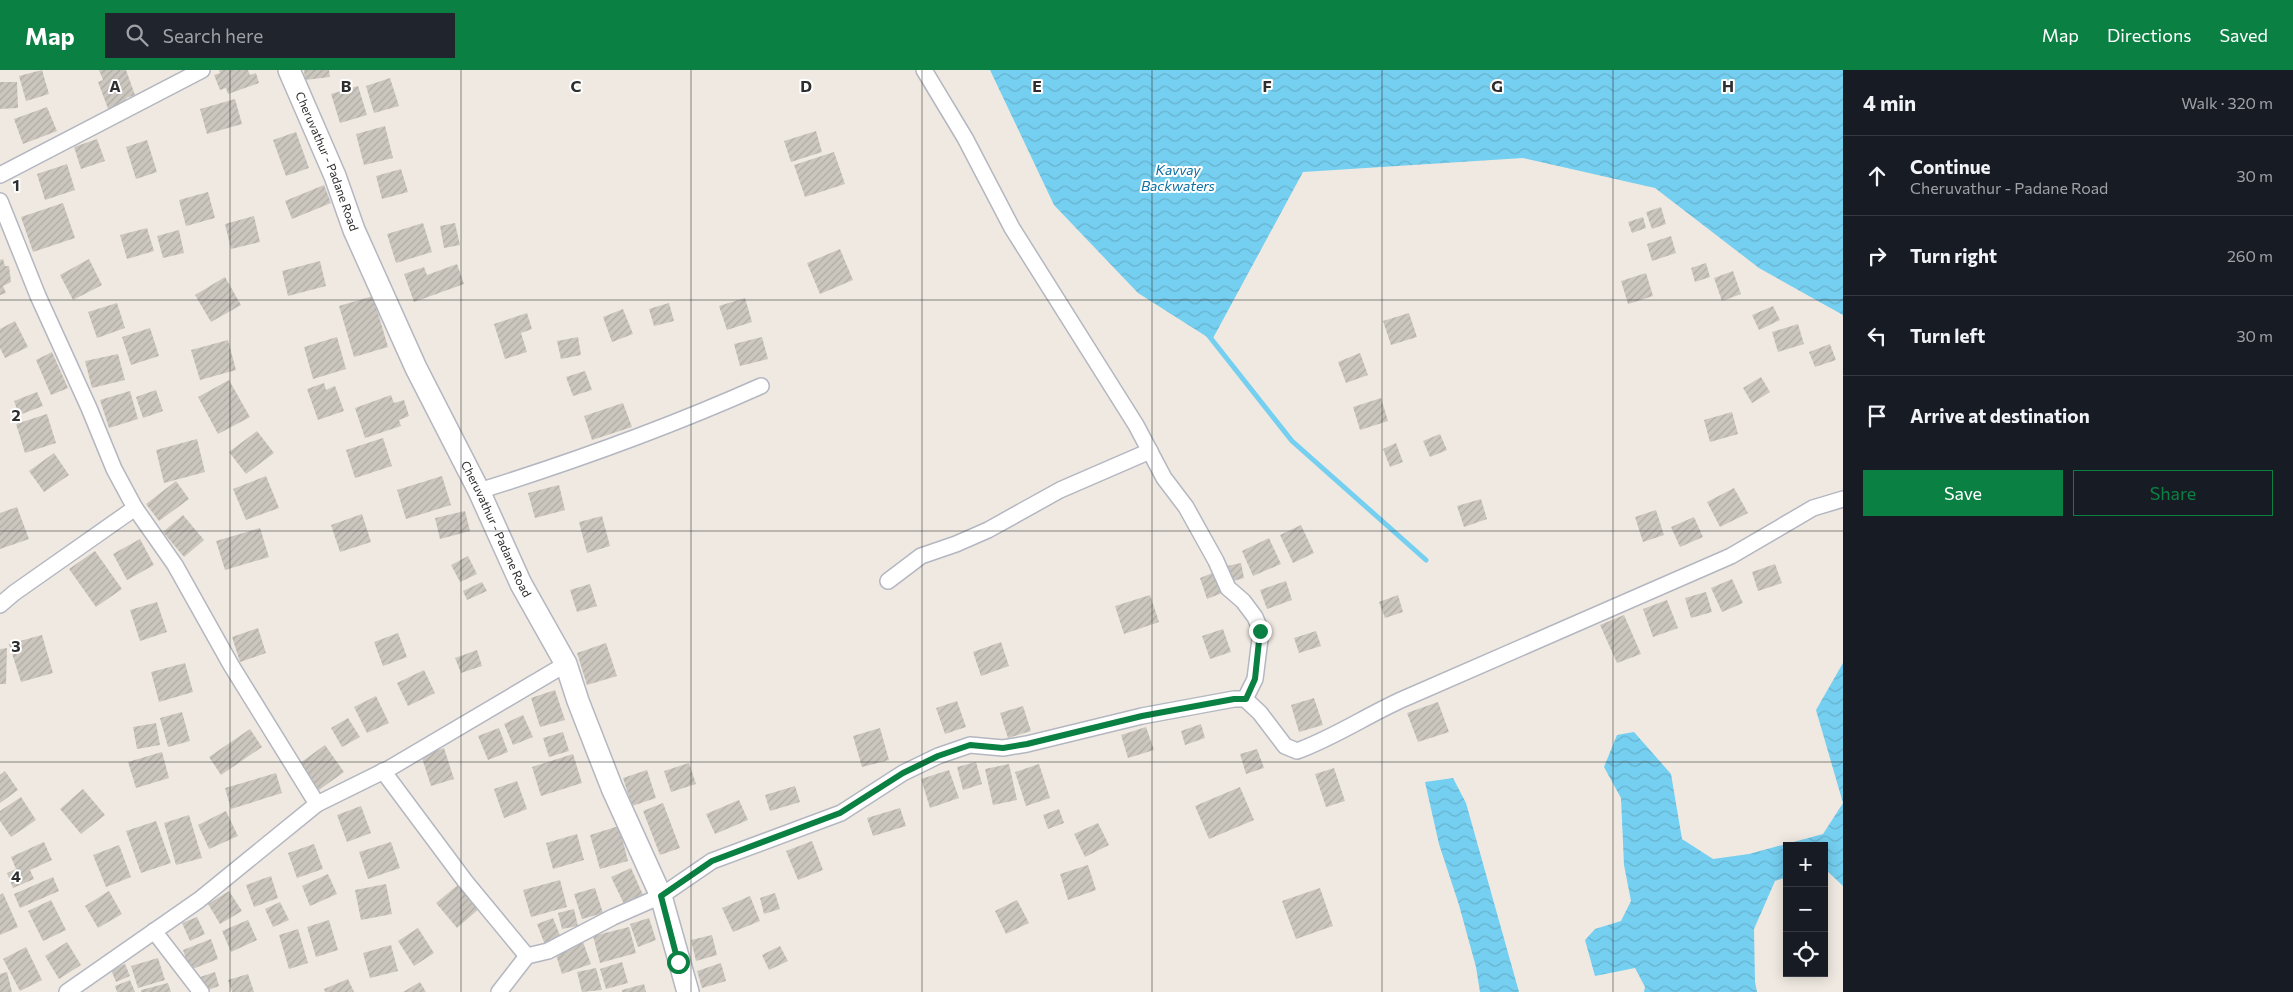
<!DOCTYPE html>
<meta charset="utf-8">
<style>
:root{--surface:#171b24;--page:#20242c;--text:#f1f3f6;--muted:#9ea1a6;--line:#363941;--accent:#0b8043}
body{margin:0;font-family:Commissioner,sans-serif;background:var(--page);color:var(--text)}
.controls{position:absolute;right:15px;bottom:15px;display:grid;overflow:hidden;border-radius:0px;box-shadow:0 2px 12px #0003}
.controls button{width:45px;height:45px;display:grid;place-items:center;padding:0;border:0;border-bottom:1px solid var(--line);background:var(--surface);color:var(--text);font:25px sans-serif}
.stop{position:absolute;width:15px;height:15px;margin:-11px;border:4px solid #0b8043;border-radius:50%;background:#fff}
.stop.end{background:#0b8043;border-color:#fff;box-shadow:0 1px 5px #0008}
.list{margin:0;padding:0;list-style:none}
h2{display:flex;justify-content:space-between;align-items:center;height:65px;margin:0;padding:0 20px;font-size:21px}
h2 small{font-size:16px;font-weight:400;color:var(--muted)}
.list li{display:grid;grid-template-columns:32px 1fr auto;gap:15px;align-items:center;box-sizing:border-box;height:80px;padding:0 20px;border-top:1px solid var(--line)}
.list b{display:block;font-size:19px;white-space:nowrap}
.list p{margin:0;font-size:16px;white-space:nowrap;color:var(--muted)}
.list em{font-size:16px;font-style:normal;color:var(--muted)}
.actions{display:flex;gap:10px;padding:15px 20px}
.actions a{flex:1;padding:11px 0;border:1px solid var(--accent);border-radius:0px;text-align:center;font-size:18px;color:var(--accent)}
.actions .main{background:var(--accent);color:#fff}
.icon{flex:none;width:28px;height:28px;fill:none;stroke:currentColor;stroke-width:2;stroke-linecap:round;stroke-linejoin:round}
.map{position:relative;flex:none;width:1843px;height:922px;overflow:hidden}
header{display:flex;align-items:center;gap:30px;box-sizing:border-box;height:70px;padding:0 25px;background:var(--accent);color:#fff}
header strong{font-size:24px}
nav{display:flex;gap:28px;margin-inline-start:auto;font-size:18px}
.search{width:350px;height:45px;background:var(--page);display:flex;align-items:center;gap:12px;box-sizing:border-box;padding:0 18px;border-radius:0px;color:var(--muted);font-size:19px}
main{display:flex}
aside{flex:1;background:var(--surface)}
.map>svg:first-child{display:block}
.water{fill:url(#water-waves)}
.lines{fill:none;stroke-linecap:round;stroke-linejoin:round}
.stream{stroke:#75cff0;stroke-width:5}
.building{fill:url(#building-hatch)}
.minor-casing{stroke:#b4b7c1;stroke-width:18}
.secondary-casing{stroke:#b4b7c1;stroke-width:24}
.minor{stroke:#fff;stroke-width:15}
.secondary{stroke:#fff;stroke-width:21}
.route{stroke:#0b8043;stroke-width:6}
.grid{fill:none;stroke:#2e2e2e;stroke-width:1;stroke-opacity:0.55}
.labels{text-anchor:middle;stroke-width:4;stroke-linejoin:round;paint-order:stroke}
.street-label{font-size:12px;fill:#2e2e2e;stroke:#fff}
.water-label{font-size:14px;font-style:italic;fill:#0d6fa3;stroke:#fff}
.grid-label{font-size:16px;text-anchor:middle;font-weight:bold;fill:#2e2e2e;stroke:#fff;stroke-width:4;stroke-linejoin:round;paint-order:stroke}
</style>
<header>
<strong>Map</strong>
<div class="search"><svg class="icon" aria-label="search" viewBox="0 0 24 24"><circle cx="10" cy="10" r="6"/><path d="M15 15l6 6"/></svg>Search here</div>
<nav><a>Map</a><a>Directions</a><a>Saved</a></nav>
</header>
<main>
<div class="map">
<svg width="1843" height="922" viewBox="0 0 1843 922">
<defs>
<pattern id="water-waves" width="16" height="10" patternUnits="userSpaceOnUse" patternTransform="scale(1.25)"><rect width="16" height="10" fill="#75cff0"/><path d="M0 5q4-4 8 0t8 0" fill="none" stroke="#66b2ce"/></pattern>
<pattern id="building-hatch" width="6" height="6" patternUnits="userSpaceOnUse" patternTransform="scale(1.25)"><rect width="6" height="6" fill="#cbc7bf"/><path d="M-1 1l2-2M0 6l6-6M5 7l2-2" fill="none" stroke="#afaba4"/></pattern>
</defs>
<rect width="100%" height="100%" fill="#efe9e1"/>
<!-- water -->
<g class="water">
<polygon points="990,0 1843,0 1843,245 1759,198 1655,118 1523,88 1303,102 1212,270 1138,223 1054,135"/>
<polygon points="1843,593 1843,816 1824,798 1824,776 1787,776 1787,807 1775,811 1754,859 1755,912 1757,922 1644,922 1645,917 1635,898 1595,906 1585,870 1595,859 1621,851 1631,831 1624,795 1621,728 1604,697 1617,665 1634,662 1671,704 1682,769 1713,789 1749,784 1823,764 1843,733 1816,640"/>
<polygon points="1453,708 1466,733 1519,922 1480,922 1476,897 1459,835 1439,774 1425,712"/>
</g>
<g class="lines">
<!-- stream -->
<polyline class="stream" points="1209,266 1292,371 1426,490"/>
</g>
<!-- building -->
<g class="building">
<polygon points="42,0 49,24 26,31 19,6"/>
<polygon points="99,0 126,0 135,25 126,28 129,37 110,44 98,12 103,10"/>
<polygon points="219,0 248,0 250,5 256,3 259,13 228,24 226,18 220,20 214,5 220,3"/>
<polygon points="304,0 329,0 330,7 305,10"/>
<polygon points="390,8 399,36 374,43 366,16"/>
<polygon points="0,12 17,12 18,38 0,39"/>
<polygon points="358,16 367,45 340,53 331,24"/>
<polygon points="235,29 242,54 207,64 200,39"/>
<polygon points="47,37 57,61 23,74 14,49"/>
<polygon points="385,56 393,88 364,95 356,64"/>
<polygon points="816,61 822,82 791,92 784,71"/>
<polygon points="296,62 309,98 286,106 273,70"/>
<polygon points="97,69 105,91 81,99 74,77"/>
<polygon points="147,70 157,102 136,109 126,77"/>
<polygon points="834,82 845,114 805,127 794,95"/>
<polygon points="67,94 75,120 45,130 37,104"/>
<polygon points="401,99 408,122 382,129 376,106"/>
<polygon points="324,115 331,133 292,149 285,131"/>
<polygon points="208,122 215,148 186,156 179,130"/>
<polygon points="63,133 75,168 33,182 21,147"/>
<polygon points="1661,137 1666,154 1652,159 1646,142"/>
<polygon points="254,146 260,172 231,179 225,154"/>
<polygon points="1643,147 1646,158 1632,163 1628,152"/>
<polygon points="423,153 432,182 396,193 387,164"/>
<polygon points="455,153 460,175 444,178 440,156"/>
<polygon points="147,158 154,181 127,189 120,165"/>
<polygon points="179,160 184,183 163,188 157,166"/>
<polygon points="1671,166 1676,183 1652,191 1647,174"/>
<polygon points="840,179 853,210 820,224 807,193"/>
<polygon points="3,189 5,196 9,196 11,212 3,216 6,223 0,225 0,190"/>
<polygon points="89,189 102,215 73,230 60,205"/>
<polygon points="320,191 326,216 288,226 282,201"/>
<polygon points="1706,193 1710,207 1695,212 1691,198"/>
<polygon points="457,194 464,214 414,232 404,204 424,197 427,205"/>
<polygon points="1733,201 1741,224 1722,231 1714,208"/>
<polygon points="1646,203 1653,226 1628,234 1621,211"/>
<polygon points="225,207 241,235 211,252 195,225"/>
<polygon points="373,226 388,277 354,287 339,236"/>
<polygon points="745,228 752,252 727,260 719,236"/>
<polygon points="117,233 125,258 97,268 88,242"/>
<polygon points="669,233 674,251 654,256 649,239"/>
<polygon points="1773,236 1780,250 1759,260 1752,245"/>
<polygon points="623,239 633,264 612,272 603,247"/>
<polygon points="527,243 532,259 521,263 527,282 505,289 494,254"/>
<polygon points="1409,243 1417,267 1391,275 1383,251"/>
<polygon points="15,251 28,277 5,288 0,278 0,259"/>
<polygon points="1798,254 1804,274 1778,282 1772,262"/>
<polygon points="150,258 159,286 131,295 122,267"/>
<polygon points="337,267 346,299 313,309 304,277"/>
<polygon points="578,267 581,285 561,289 557,271"/>
<polygon points="762,267 768,289 740,296 734,274"/>
<polygon points="228,270 236,300 200,310 191,280"/>
<polygon points="1830,274 1836,290 1815,297 1809,282"/>
<polygon points="52,282 68,318 51,325 36,290"/>
<polygon points="1360,283 1368,305 1346,313 1338,292"/>
<polygon points="118,284 125,310 92,318 85,291"/>
<polygon points="585,301 592,320 573,326 566,307"/>
<polygon points="1761,307 1770,322 1752,333 1743,318"/>
<polygon points="229,310 250,347 218,364 198,327"/>
<polygon points="324,313 326,320 335,316 344,341 318,350 307,319"/>
<polygon points="156,320 163,341 143,348 136,327"/>
<polygon points="130,321 138,349 109,358 100,330"/>
<polygon points="37,322 43,336 19,345 14,331"/>
<polygon points="391,325 394,333 404,330 409,346 399,350 401,356 365,368 355,338"/>
<polygon points="1381,328 1388,351 1360,360 1353,337"/>
<polygon points="623,333 632,357 592,370 584,346"/>
<polygon points="1732,342 1738,364 1710,372 1704,350"/>
<polygon points="47,344 56,373 25,383 16,354"/>
<polygon points="257,361 274,383 246,404 229,382"/>
<polygon points="1440,364 1447,380 1430,387 1423,371"/>
<polygon points="383,368 392,396 355,408 346,380"/>
<polygon points="197,369 205,402 164,413 156,380"/>
<polygon points="1396,373 1403,392 1390,397 1383,379"/>
<polygon points="54,383 69,405 44,422 29,401"/>
<polygon points="266,406 279,438 246,450 233,419"/>
<polygon points="442,406 451,435 406,449 397,420"/>
<polygon points="176,411 189,429 159,451 146,434"/>
<polygon points="559,415 565,440 535,448 528,423"/>
<polygon points="1734,418 1748,443 1720,457 1707,432"/>
<polygon points="1481,429 1487,449 1464,457 1457,436"/>
<polygon points="17,437 29,469 0,479 0,443"/>
<polygon points="1656,440 1664,465 1643,472 1635,447"/>
<polygon points="465,441 470,461 440,469 435,448"/>
<polygon points="362,444 371,472 340,482 331,455"/>
<polygon points="183,445 204,470 184,487 163,462"/>
<polygon points="602,446 610,476 587,483 579,452"/>
<polygon points="1694,447 1703,467 1680,477 1671,457"/>
<polygon points="1301,455 1314,483 1293,493 1280,465"/>
<polygon points="260,458 269,487 225,500 216,471"/>
<polygon points="1269,468 1281,494 1253,506 1242,481"/>
<polygon points="140,469 154,495 127,510 113,484"/>
<polygon points="95,481 122,519 96,537 69,499"/>
<polygon points="468,486 477,504 460,512 451,495"/>
<polygon points="1241,493 1244,508 1230,512 1227,496"/>
<polygon points="1775,494 1782,513 1758,521 1752,502"/>
<polygon points="1215,502 1222,523 1207,529 1200,508"/>
<polygon points="1732,509 1743,533 1722,542 1711,518"/>
<polygon points="1286,511 1292,530 1267,539 1260,520"/>
<polygon points="482,512 487,521 467,530 463,521"/>
<polygon points="590,514 597,536 577,542 570,520"/>
<polygon points="1706,522 1712,542 1691,548 1685,528"/>
<polygon points="1150,525 1159,552 1124,564 1115,536"/>
<polygon points="1398,525 1403,542 1385,548 1379,532"/>
<polygon points="1667,530 1678,558 1653,567 1643,539"/>
<polygon points="157,532 167,562 140,571 130,540"/>
<polygon points="1624,545 1641,584 1617,593 1600,555"/>
<polygon points="258,558 266,583 240,592 232,567"/>
<polygon points="1223,559 1231,582 1210,589 1202,566"/>
<polygon points="1316,561 1321,576 1299,583 1294,568"/>
<polygon points="398,563 407,587 383,596 374,572"/>
<polygon points="42,565 53,603 21,612 9,574"/>
<polygon points="1001,572 1009,596 981,606 973,582"/>
<polygon points="606,573 617,606 587,615 577,583"/>
<polygon points="7,578 6,614 0,614 0,579"/>
<polygon points="477,580 482,596 461,603 455,588"/>
<polygon points="185,593 193,622 159,632 151,602"/>
<polygon points="424,600 435,623 408,636 397,613"/>
<polygon points="555,620 565,650 540,657 531,628"/>
<polygon points="376,626 389,653 367,663 354,637"/>
<polygon points="1314,628 1323,655 1299,662 1291,635"/>
<polygon points="957,631 966,657 945,664 936,638"/>
<polygon points="1438,632 1449,662 1418,672 1407,643"/>
<polygon points="1023,636 1031,661 1008,668 1000,643"/>
<polygon points="182,642 190,671 168,677 160,648"/>
<polygon points="523,645 533,667 513,675 504,654"/>
<polygon points="348,648 360,667 342,677 331,658"/>
<polygon points="156,653 160,675 137,679 133,657"/>
<polygon points="1201,654 1205,668 1185,675 1181,661"/>
<polygon points="1146,657 1154,680 1128,688 1121,665"/>
<polygon points="499,658 508,682 488,690 478,666"/>
<polygon points="880,658 889,690 862,697 853,666"/>
<polygon points="250,659 262,677 221,705 209,687"/>
<polygon points="563,662 569,681 549,687 543,668"/>
<polygon points="325,675 344,702 319,720 300,693"/>
<polygon points="444,678 454,709 431,716 421,685"/>
<polygon points="1257,679 1264,698 1246,704 1240,684"/>
<polygon points="162,682 169,708 136,718 128,692"/>
<polygon points="573,684 582,713 541,726 532,697"/>
<polygon points="976,692 982,714 963,720 957,697"/>
<polygon points="689,693 696,714 671,722 664,701"/>
<polygon points="1009,694 1017,730 993,735 985,699"/>
<polygon points="1039,694 1050,728 1026,736 1015,702"/>
<polygon points="1334,698 1345,731 1326,737 1315,704"/>
<polygon points="647,700 656,728 632,736 623,708"/>
<polygon points="949,700 959,728 930,738 921,709"/>
<polygon points="5,701 18,720 0,733 0,705"/>
<polygon points="276,703 282,723 231,739 225,718"/>
<polygon points="517,711 527,739 504,748 494,719"/>
<polygon points="795,716 800,732 770,741 765,725"/>
<polygon points="1240,717 1254,750 1209,769 1195,736"/>
<polygon points="83,719 105,745 81,764 60,739"/>
<polygon points="21,727 36,750 11,767 0,751 0,741"/>
<polygon points="739,730 748,750 715,764 706,744"/>
<polygon points="663,733 680,778 660,785 643,741"/>
<polygon points="361,736 371,763 347,772 337,745"/>
<polygon points="900,738 906,756 873,766 867,748"/>
<polygon points="1059,739 1064,753 1048,759 1043,745"/>
<polygon points="226,741 238,766 209,779 198,755"/>
<polygon points="189,745 202,788 176,795 164,753"/>
<polygon points="156,751 171,793 141,803 126,761"/>
<polygon points="1098,753 1109,775 1085,787 1074,764"/>
<polygon points="619,756 628,791 600,799 590,765"/>
<polygon points="577,764 584,790 553,799 546,773"/>
<polygon points="812,771 823,800 798,810 786,781"/>
<polygon points="44,772 52,790 30,800 34,809 13,818 7,803 16,799 11,787"/>
<polygon points="391,772 400,798 368,809 359,782"/>
<polygon points="314,774 323,799 297,808 288,783"/>
<polygon points="119,775 131,807 106,817 93,785"/>
<polygon points="1088,795 1096,820 1068,830 1060,804"/>
<polygon points="631,798 643,825 624,834 611,807"/>
<polygon points="328,804 337,824 310,836 302,816"/>
<polygon points="271,806 278,828 254,837 246,815"/>
<polygon points="53,807 59,821 20,838 14,824"/>
<polygon points="560,810 567,837 531,847 523,820"/>
<polygon points="386,814 392,844 361,850 355,820"/>
<polygon points="459,814 480,838 457,858 436,833"/>
<polygon points="595,818 603,843 582,849 574,824"/>
<polygon points="1320,818 1333,856 1296,869 1282,831"/>
<polygon points="109,821 122,844 98,858 85,836"/>
<polygon points="229,821 242,841 220,854 208,834"/>
<polygon points="3,823 18,857 0,865 0,825"/>
<polygon points="775,823 780,839 764,844 760,828"/>
<polygon points="750,826 760,851 733,862 722,838"/>
<polygon points="51,830 66,860 43,871 28,841"/>
<polygon points="1017,830 1029,853 1006,864 995,841"/>
<polygon points="280,832 289,850 273,857 265,839"/>
<polygon points="574,839 578,856 562,859 558,843"/>
<polygon points="197,847 205,864 190,871 182,853"/>
<polygon points="553,848 561,868 545,875 537,854"/>
<polygon points="649,848 656,870 638,877 630,854"/>
<polygon points="248,850 257,870 231,882 222,861"/>
<polygon points="329,850 338,880 316,887 307,857"/>
<polygon points="629,857 636,883 600,893 593,866"/>
<polygon points="418,858 434,883 414,896 398,871"/>
<polygon points="298,859 308,893 289,899 279,865"/>
<polygon points="712,865 717,885 696,891 691,870"/>
<polygon points="211,869 218,889 190,900 183,880"/>
<polygon points="67,872 81,895 59,909 45,886"/>
<polygon points="583,872 591,894 562,904 555,882"/>
<polygon points="391,875 398,901 370,908 363,883"/>
<polygon points="780,876 788,891 769,900 762,885"/>
<polygon points="26,877 42,910 20,921 3,889"/>
<polygon points="158,888 165,910 138,918 131,896"/>
<polygon points="622,892 628,913 606,919 600,899"/>
<polygon points="721,893 726,911 702,918 697,901"/>
<polygon points="125,894 130,906 116,912 111,900"/>
<polygon points="596,898 602,920 582,922 577,902"/>
<polygon points="7,902 12,922 0,922 0,904"/>
<polygon points="215,902 219,916 205,921 200,907"/>
<polygon points="248,904 254,922 232,922 228,910"/>
<polygon points="348,909 354,922 325,922 324,919"/>
<polygon points="130,910 135,922 117,922 115,916"/>
<polygon points="420,912 426,922 403,922"/>
<polygon points="168,913 171,922 141,922 141,920"/>
<polygon points="644,914 646,922 622,922 622,920"/>
</g>
<g class="lines">
<defs>
<g id="minor">
<polyline points="924,0 965,68 1012,158 1136,355 1164,408 1186,437 1216,491 1228,518 1243,531 1255,547 1261,561 1255,609 1245,629"/>
<polyline points="0,105 202,0"/>
<polyline points="0,131 38,226 89,338 114,399 135,438 175,495 231,595 317,734"/>
<path d="M479,421c96,-30 190,-64 282,-105"/>
<polyline points="888,511 921,486 956,474 988,460 1060,420 1150,381"/>
<polyline points="0,535 14,523 135,438"/>
<path d="M383,701l82,110 62,75 21,-5 65,-34 48,-21 51,-35 129,-48 62,-40 35,-17 32,-11 33,3 24,-4 115,-28 92,-17h11l15,14 25,33 12,5c36,-13 69,-35 104,-51l330,-144 82,-48 30,-9"/>
<polyline points="154,861 201,922"/>
<polyline points="67,922 199,830 317,734 390,698 566,594"/>
<polyline points="499,922 527,886"/>
</g>
<g id="secondary">
<path id="s1" d="M289,0l46,106 19,54 62,138 63,123 42,93 45,80 12,37 34,87 49,108 27,96"/>
</g>
</defs>
<!-- minor casing -->
<use href="#minor" class="minor-casing"/>
<!-- secondary casing -->
<use href="#secondary" class="secondary-casing"/>
<!-- minor -->
<use href="#minor" class="minor"/>
<!-- secondary -->
<use href="#secondary" class="secondary"/>
</g>
<g class="lines">
<!-- route -->
<polyline class="route" points="678,892 661,826 712,791 840,743 903,703 938,686 970,675 1003,678 1027,674 1142,646 1234,629 1246,629 1255,609 1260,561"/>
</g>
<!-- grid -->
<path class="grid" d="M230,0v922M461,0v922M691,0v922M922,0v922M1152,0v922M1382,0v922M1613,0v922M0,230h1843M0,461h1843M0,692h1843"/>
<g class="labels">
<!-- street labels -->
<g class="street-label">
<text dy="4" stroke="none"><textPath href="#s1" startOffset="99">Cheruvathur - Padane Road</textPath></text>
<text dy="4" stroke="none"><textPath href="#s1" startOffset="504">Cheruvathur - Padane Road</textPath></text>
</g>
<!-- water labels -->
<g class="water-label">
<text x="1178" y="105">Kavvay<tspan x="1178" dy="16">Backwaters</tspan></text>
</g>
</g>
<g class="grid-label">
<text x="115" y="22">A</text>
<text x="346" y="22">B</text>
<text x="576" y="22">C</text>
<text x="806" y="22">D</text>
<text x="1037" y="22">E</text>
<text x="1267" y="22">F</text>
<text x="1497" y="22">G</text>
<text x="1728" y="22">H</text>
<text x="16" y="121">1</text>
<text x="16" y="351">2</text>
<text x="16" y="582">3</text>
<text x="16" y="812">4</text>
</g>
</svg>
<div class="controls">
<button>+</button>
<button>−</button>
<button><svg class="icon" aria-label="locate" viewBox="0 0 24 24"><circle cx="12" cy="12" r="6"/><path d="M12 2v4M12 18v4M2 12h4M18 12h4"/></svg></button>
</div>
<div class="stop" style="left:678px;top:892px"></div>
<div class="stop end" style="left:1260px;top:561px"></div>
</div>
<aside>
<h2>4 min<small>Walk · 320 m</small></h2>
<ul class="list">
<li><svg class="icon" aria-label="ahead" viewBox="0 0 24 24"><path d="M12 20V5M6 11l6-6 6 6"/></svg><div><b>Continue</b><p>Cheruvathur - Padane Road</p></div><em>30 m</em></li>
<li><svg class="icon" aria-label="right" viewBox="0 0 24 24"><path d="M7 20v-9h11M14 6l5 5-5 5"/></svg><div><b>Turn right</b></div><em>260 m</em></li>
<li><svg class="icon" aria-label="left" viewBox="0 0 24 24"><path d="M17 20v-9H6M10 6l-5 5 5 5"/></svg><div><b>Turn left</b></div><em>30 m</em></li>
<li><svg class="icon" aria-label="arrive" viewBox="0 0 24 24"><path d="M6 21V4h12l-3 4 3 4H6"/></svg><div><b>Arrive at destination</b></div></li>
</ul>
<div class="actions"><a class="main">Save</a><a>Share</a></div>
</aside>
</main>
